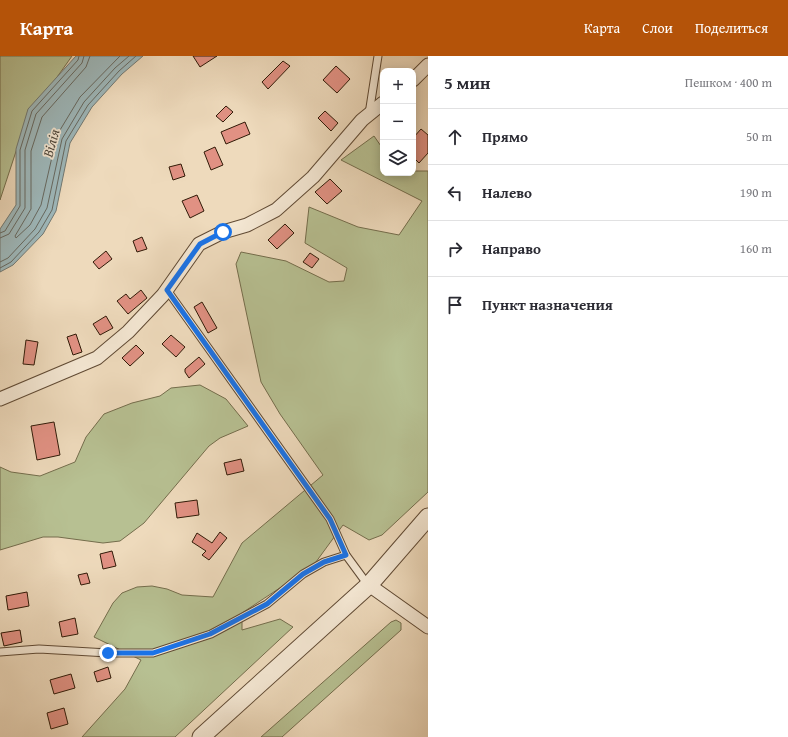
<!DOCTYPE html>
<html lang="ru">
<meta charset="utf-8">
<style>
:root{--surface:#fff;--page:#f2f2f3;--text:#2b2b33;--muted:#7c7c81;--line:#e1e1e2;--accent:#b45309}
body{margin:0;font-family:"Gentium Book Plus",serif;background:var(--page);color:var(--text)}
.controls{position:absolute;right:12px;top:12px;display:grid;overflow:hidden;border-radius:8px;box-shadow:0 2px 10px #0003}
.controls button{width:36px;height:36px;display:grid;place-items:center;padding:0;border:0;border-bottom:1px solid var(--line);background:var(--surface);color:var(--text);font:20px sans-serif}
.stop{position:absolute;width:12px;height:12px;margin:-9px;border:3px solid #1a73e8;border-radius:50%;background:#fff}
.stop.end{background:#1a73e8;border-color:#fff;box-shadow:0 1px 4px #0008}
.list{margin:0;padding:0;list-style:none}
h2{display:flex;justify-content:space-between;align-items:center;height:52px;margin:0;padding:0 16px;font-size:17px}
h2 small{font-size:13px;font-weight:400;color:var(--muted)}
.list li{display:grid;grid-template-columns:26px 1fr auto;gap:12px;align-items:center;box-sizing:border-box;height:56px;padding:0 16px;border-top:1px solid var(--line)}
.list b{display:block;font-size:15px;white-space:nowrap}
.list em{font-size:13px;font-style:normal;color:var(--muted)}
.icon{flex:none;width:22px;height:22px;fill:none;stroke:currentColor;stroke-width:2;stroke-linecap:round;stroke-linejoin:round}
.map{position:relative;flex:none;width:428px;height:681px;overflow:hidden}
header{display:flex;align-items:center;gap:24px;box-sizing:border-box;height:56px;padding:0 20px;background:var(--accent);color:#fff}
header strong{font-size:19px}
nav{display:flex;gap:22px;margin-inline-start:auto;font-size:14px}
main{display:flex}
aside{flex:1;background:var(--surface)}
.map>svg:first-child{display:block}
.green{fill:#b7c092;stroke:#746d4c}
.water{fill:#9eb8bb;stroke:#727973}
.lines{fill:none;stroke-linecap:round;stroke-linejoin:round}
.shore{stroke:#676961;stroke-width:1}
.building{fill:#e19183;stroke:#301a07}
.service-casing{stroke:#604a34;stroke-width:9}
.minor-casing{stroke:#604a34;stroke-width:15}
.tertiary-casing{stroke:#604a34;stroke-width:19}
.service{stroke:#f4e7d3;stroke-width:7}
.minor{stroke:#f4e7d3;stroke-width:13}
.tertiary{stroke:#f4e7d3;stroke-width:17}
.route{stroke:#1a73e8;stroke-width:5}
.labels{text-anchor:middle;stroke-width:3.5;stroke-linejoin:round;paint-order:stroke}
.water-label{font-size:14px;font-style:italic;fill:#51493d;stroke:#f4e7d3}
</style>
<header>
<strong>Карта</strong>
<nav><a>Карта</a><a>Слои</a><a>Поделиться</a></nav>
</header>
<main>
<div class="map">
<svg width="428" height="681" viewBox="0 0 428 681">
<rect width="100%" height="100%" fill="#eedabc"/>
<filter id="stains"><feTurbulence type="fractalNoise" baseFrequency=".005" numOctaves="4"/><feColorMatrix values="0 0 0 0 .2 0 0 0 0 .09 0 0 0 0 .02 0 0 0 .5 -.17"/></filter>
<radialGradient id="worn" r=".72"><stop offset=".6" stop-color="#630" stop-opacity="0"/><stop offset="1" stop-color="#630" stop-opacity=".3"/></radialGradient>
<!-- green -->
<g class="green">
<polygon points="0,0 72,0 26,65 0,144"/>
<polygon points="374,80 383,93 383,117 413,117 413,115 428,115 428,436 382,479 369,484 343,469 313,510 242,557 242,574 280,563 293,571 175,681 82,681 125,633 141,604 94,581 113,547 122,537 137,531 152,530 167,533 182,539 213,541 242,487 323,419 280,358 261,326 236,208 241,196 286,205 329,226 344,225 347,212 305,187 309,151 358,171 399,179 422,145 341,104"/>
<polygon points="200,329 226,343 248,370 220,382 209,390 144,467 120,485 103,487 58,481 43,481 0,494 0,411 11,416 40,420 75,406 86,381 104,358 132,347 160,340 171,332"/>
<polygon points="396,564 401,567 401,574 282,681 261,681 391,566"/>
</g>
<!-- water -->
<polygon class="water" points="76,0 143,0 122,18 92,51 70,87 56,155 43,178 13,209 0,216 0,173 16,149 16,93 28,53"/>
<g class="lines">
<!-- shore -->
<g class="shore">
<polyline points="90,0 86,11 42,61 31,95 31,153 15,180 16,182 30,169 41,149 57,79 80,41 120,0"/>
<polyline points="0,177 5,175 20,150 20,94 32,55 78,4 79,0"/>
<polyline points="0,182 9,178 25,152 25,94 36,58 82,7 84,0"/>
<polyline points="0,206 8,202 35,173 47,152 62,83 84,46 115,12 129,0"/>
<polyline points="0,212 11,206 39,176 52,154 66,85 88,49 119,15 136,0"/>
</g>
</g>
<!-- building -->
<g class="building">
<polygon points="193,0 217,0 200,11"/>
<polygon points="283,5 290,10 268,33 262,26"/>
<polygon points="336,10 350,23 337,37 323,24"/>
<polygon points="226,50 233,56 223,66 216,60"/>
<polygon points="325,55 338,67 331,75 318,62"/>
<polygon points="245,66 250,78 226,88 221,76"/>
<polygon points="421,73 428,79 428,97 419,107 413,101 413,82"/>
<polygon points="215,91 223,109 211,114 204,96"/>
<polygon points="181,108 185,120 173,124 169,111"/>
<polygon points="330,123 342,135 327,148 315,136"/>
<polygon points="197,139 204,155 190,162 182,145"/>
<polygon points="285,168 294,177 277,193 268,184"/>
<polygon points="142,181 147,193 137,196 133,185"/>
<polygon points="106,195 112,203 99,213 93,206"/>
<polygon points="310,197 319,203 312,212 303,206"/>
<polygon points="141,234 147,242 128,258 117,245 126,238 130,243"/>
<polygon points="202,246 217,272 208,277 194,251"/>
<polygon points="106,260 113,272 100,279 93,268"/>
<polygon points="76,278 82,296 73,299 67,281"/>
<polygon points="171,279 185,291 176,301 162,288"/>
<polygon points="26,284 38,286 34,309 23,308"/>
<polygon points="136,289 144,297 130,310 122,302"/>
<polygon points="199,301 205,308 189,322 185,316 185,313"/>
<polygon points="54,366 60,399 37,404 31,370"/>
<polygon points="241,403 244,415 227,419 224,407"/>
<polygon points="197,444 199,459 177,462 175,447"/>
<polygon points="220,476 227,482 209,504 202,499 206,495 192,486 197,477 212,487"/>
<polygon points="112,495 116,510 103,513 100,498"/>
<polygon points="87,517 90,527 81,529 78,519"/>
<polygon points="27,536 29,550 8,554 6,540"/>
<polygon points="75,562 78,578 62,581 59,566"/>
<polygon points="20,574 22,586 4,590 1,577"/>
<polygon points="108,611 111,622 97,626 94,616"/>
<polygon points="71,618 75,632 54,638 50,624"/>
<polygon points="64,652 68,668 51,673 47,657"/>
</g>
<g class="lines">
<defs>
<g id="service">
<polyline points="369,58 378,0"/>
<polyline points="167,234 330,463 346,499 368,529"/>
<polyline points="0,596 39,593 108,597 153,597 211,578 267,548 303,518 324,506 346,499"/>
</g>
<g id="minor">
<polyline points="413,24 428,9"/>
<polyline points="0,343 97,302 128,276 163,239 199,188 223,176 247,169 276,154 313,121 362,64 383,47"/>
<polyline points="369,529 428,571"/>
</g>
<polyline id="tertiary" points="201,681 369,529 428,461"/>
</defs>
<!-- service casing -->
<use href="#service" class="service-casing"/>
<!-- minor casing -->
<use href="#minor" class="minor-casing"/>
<!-- tertiary casing -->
<use href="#tertiary" class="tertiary-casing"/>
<!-- service -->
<use href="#service" class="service"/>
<!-- minor -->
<use href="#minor" class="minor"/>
<!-- tertiary -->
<use href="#tertiary" class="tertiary"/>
</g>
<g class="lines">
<!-- route -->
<polyline class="route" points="108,597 153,597 210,578 267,548 303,518 324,506 346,499 330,463 167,234 200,188 223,176"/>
</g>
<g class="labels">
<!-- water labels -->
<g class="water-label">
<text transform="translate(51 87) rotate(-74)" y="5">Вілія</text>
</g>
</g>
<rect width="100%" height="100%" filter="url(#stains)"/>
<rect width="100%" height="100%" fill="url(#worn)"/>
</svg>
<div class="controls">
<button>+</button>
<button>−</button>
<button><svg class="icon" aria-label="layers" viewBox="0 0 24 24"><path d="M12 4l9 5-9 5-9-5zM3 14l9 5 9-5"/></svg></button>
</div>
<div class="stop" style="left:223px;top:176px"></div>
<div class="stop end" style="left:108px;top:597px"></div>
</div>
<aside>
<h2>5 мин<small>Пешком · 400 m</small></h2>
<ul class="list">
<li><svg class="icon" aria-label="ahead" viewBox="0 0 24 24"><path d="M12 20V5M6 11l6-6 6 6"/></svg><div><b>Прямо</b></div><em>50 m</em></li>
<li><svg class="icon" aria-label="left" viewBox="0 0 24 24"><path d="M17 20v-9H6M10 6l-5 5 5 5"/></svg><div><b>Налево</b></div><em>190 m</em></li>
<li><svg class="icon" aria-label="right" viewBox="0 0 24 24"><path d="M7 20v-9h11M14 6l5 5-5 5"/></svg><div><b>Направо</b></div><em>160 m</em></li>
<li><svg class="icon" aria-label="arrive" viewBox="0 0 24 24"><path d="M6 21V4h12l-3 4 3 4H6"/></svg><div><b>Пункт назначения</b></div></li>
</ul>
</aside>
</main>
